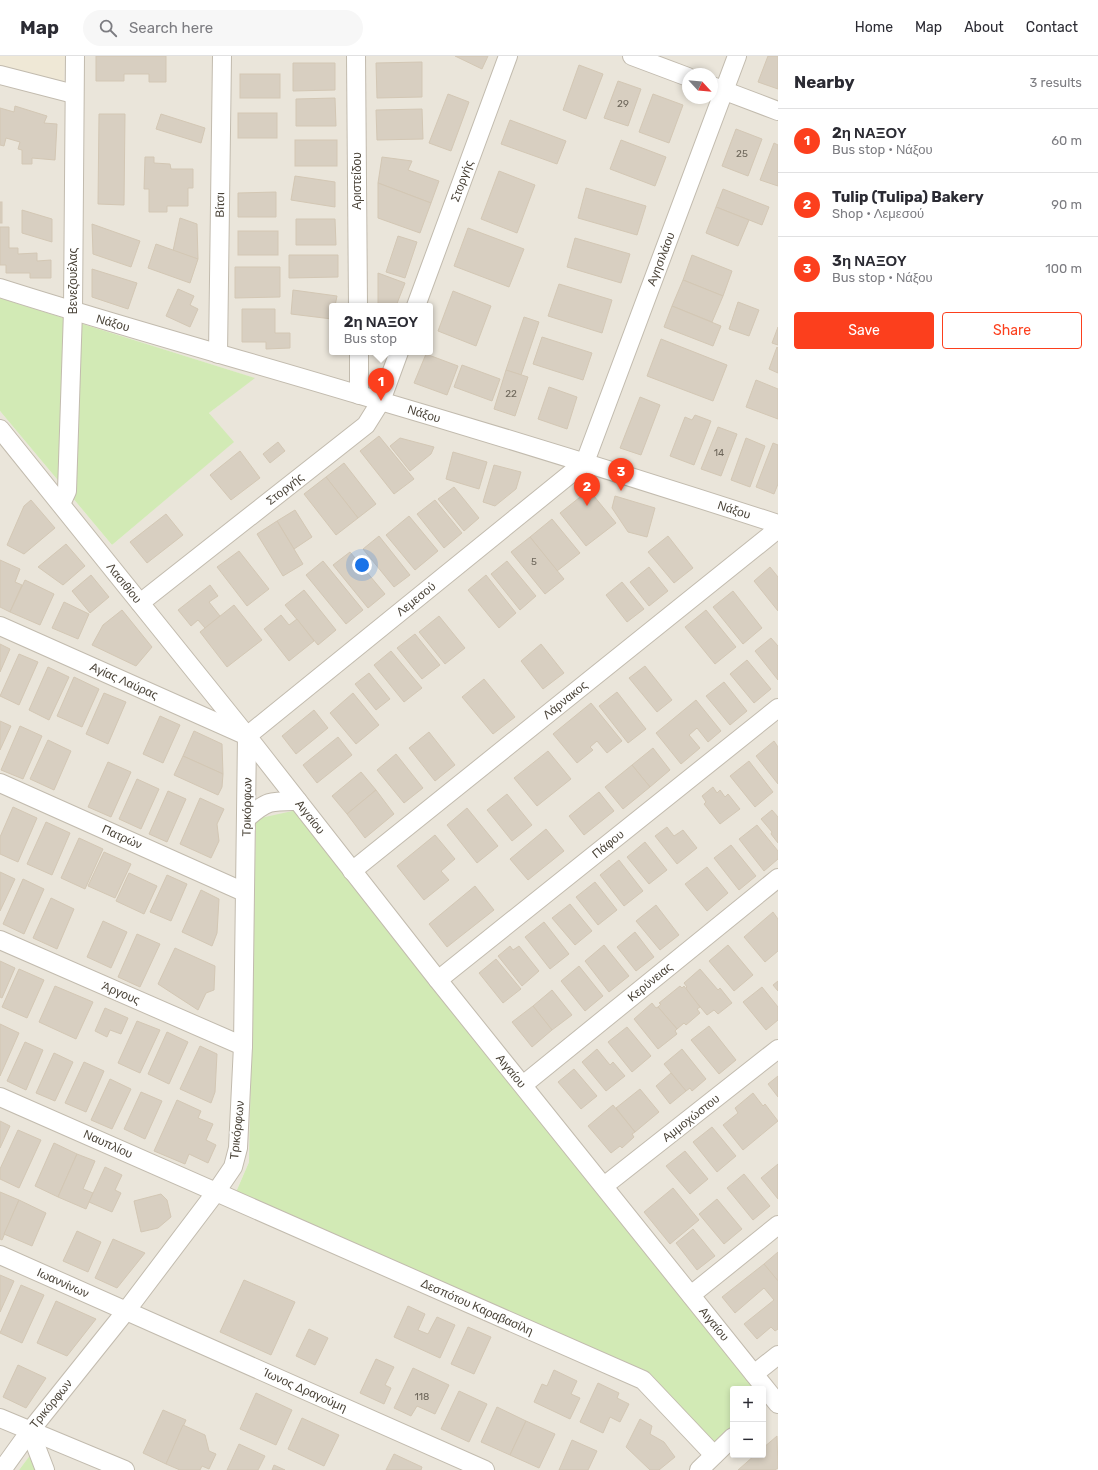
<!DOCTYPE html>
<meta charset="utf-8">
<style>
:root{--surface:#fff;--page:#f7f7f7;--text:#2b2b33;--muted:#7c7c81;--line:#e1e1e2;--accent:#fc3f1d}
body{margin:0;font-family:Rubik,sans-serif;background:var(--page);color:var(--text)}
.controls{position:absolute;right:12px;bottom:12px;display:grid;overflow:hidden;border-radius:4px;box-shadow:0 2px 6px #0003}
.controls button{width:36px;height:36px;display:grid;place-items:center;padding:0;border:0;border-bottom:1px solid var(--line);background:var(--surface);color:var(--text);font:20px sans-serif}
.compass{position:absolute;left:682px;top:12px;width:36px;height:36px;border-radius:50%;background:var(--surface);box-shadow:0 2px 6px #0003;rotate:116deg}
.you{position:absolute;left:362px;top:509px;width:14px;height:14px;margin:-10px;border:3px solid #fff;border-radius:50%;background:#1a73e8;box-shadow:0 0 0 6px #1a73e833}
.badge{display:grid;place-items:center;width:26px;height:26px;border-radius:50%;background:var(--accent);color:#fff;font-size:13px;font-weight:700}
.pin{position:absolute;translate:-50% -33px;filter:drop-shadow(0 1px 2px #0008)}
.pin::after{content:'';position:absolute;top:21px;width:14px;height:12px;background:inherit;clip-path:polygon(0 0,100% 0,50% 100%)}
.popup{position:absolute;left:329px;top:247px;width:104px;height:52px;box-sizing:border-box;display:grid;place-content:center;border-radius:4px;background:var(--surface);filter:drop-shadow(0 1px 3px #0005);font-size:13px;white-space:nowrap;color:var(--muted)}
.popup b{font-size:15px;color:var(--text)}
.popup::after{content:'';position:absolute;left:50%;top:100%;margin-left:-8px;border:8px solid transparent;border-top-color:var(--surface)}
.list{margin:0;padding:0;list-style:none}
h2{display:flex;justify-content:space-between;align-items:center;height:52px;margin:0;padding:0 16px;font-size:17px}
h2 small{font-size:13px;font-weight:400;color:var(--muted)}
.list li{display:grid;grid-template-columns:26px 1fr auto;gap:12px;align-items:center;box-sizing:border-box;height:64px;padding:0 16px;border-top:1px solid var(--line)}
.list b{display:block;font-size:15px;white-space:nowrap}
.list p{margin:0;font-size:13px;white-space:nowrap;color:var(--muted)}
.list em{font-size:13px;font-style:normal;color:var(--muted)}
.actions{display:flex;gap:8px;padding:12px 16px}
.actions a{flex:1;padding:9px 0;border:1px solid var(--accent);border-radius:4px;text-align:center;font-size:14px;color:var(--accent)}
.actions .main{background:var(--accent);color:#fff}
.icon{flex:none;width:22px;height:22px;fill:none;stroke:currentColor;stroke-width:2;stroke-linecap:round;stroke-linejoin:round}
.map{position:relative;flex:none;width:778px;height:1414px;overflow:hidden}
header{display:flex;align-items:center;gap:24px;box-sizing:border-box;height:56px;padding:0 20px;background:var(--surface);border-bottom:1px solid var(--line)}
header strong{font-size:19px}
nav{display:flex;gap:22px;margin-inline-start:auto;font-size:14px}
.search{width:280px;height:36px;background:var(--page);display:flex;align-items:center;gap:10px;box-sizing:border-box;padding:0 14px;border-radius:22px;color:var(--muted);font-size:15px}
main{display:flex}
aside{flex:1;background:var(--surface)}
.map>svg:first-child{display:block}
.residential{fill:#eae5da;fill-rule:evenodd}
.education{fill:#efe8d6}
.green{fill:#d2eab5}
.building{fill:#d8cfc1;stroke:#d3c7b4}
.lines{fill:none;stroke-linecap:round;stroke-linejoin:round}
.minor-casing{stroke:#c2bbae;stroke-width:20}
.minor{stroke:#fff;stroke-width:18}
.labels{text-anchor:middle;stroke-width:4;stroke-linejoin:round;paint-order:stroke}
.number-label{font-size:10px;fill:#6e675b}
.street-label{font-size:12px;fill:#4b4439;stroke:#fff}
</style>
<header>
<strong>Map</strong>
<div class="search"><svg class="icon" aria-label="search" viewBox="0 0 24 24"><circle cx="10" cy="10" r="6"/><path d="M15 15l6 6"/></svg>Search here</div>
<nav><a>Home</a><a>Map</a><a>About</a><a>Contact</a></nav>
</header>
<main>
<div class="map">
<svg width="778" height="1414" viewBox="0 0 778 1414">
<rect width="100%" height="100%" fill="#f6f3ec"/>
<!-- residential -->
<path class="residential" d="M0,0h778v1414h-724l-13,-29 -22,29h-19v-1059l112,134 121,-103 -24,-29 45,-35 -254,-80zM688,18h24v24h-24zM332,250h98v46h-98zM249,1106l514,227 5,11 -5,5v50h-30v-24l-497,-239z"/>
<!-- education -->
<polygon class="education" points="0,0 65,0 64,25 0,10"/>
<!-- green -->
<g class="green">
<polygon points="0,242 255,322 209,357 234,386 112,489 0,355"/>
<polygon points="297,754 759,1333 733,1333 733,1375 715,1391 645,1320 236,1136 249,1106 256,763"/>
<polygon points="31,1398 37,1414 19,1414"/>
</g>
<!-- building -->
<g class="building">
<polygon points="96,0 166,0 166,26 149,26 149,18 124,18 124,25 96,25"/>
<polygon points="455,0 488,0 482,13"/>
<polygon points="768,0 778,0 778,33 758,26"/>
<polygon points="422,6 422,41 377,42 376,7"/>
<polygon points="293,7 335,7 335,34 293,35"/>
<polygon points="579,9 603,18 586,63 563,54"/>
<rect x="240" y="18" width="40" height="24"/>
<polygon points="618,25 641,33 628,70 604,62"/>
<polygon points="448,38 469,46 451,95 429,87"/>
<polygon points="653,38 683,49 669,87 639,76"/>
<polygon points="335,42 336,70 296,70 296,43"/>
<polygon points="15,50 47,60 44,67 57,68 55,104 32,102 32,108 22,108 22,94 18,93 20,86 6,82 4,90 0,89 0,52 14,56"/>
<polygon points="422,53 423,83 377,84 376,54"/>
<rect x="238" y="57" width="39" height="25"/>
<polygon points="99,58 125,58 124,149 98,148"/>
<polygon points="161,58 205,72 201,87 156,73"/>
<polygon points="510,64 566,85 557,108 501,88"/>
<polygon points="736,73 762,83 748,120 722,110"/>
<rect x="295" y="84" width="42" height="26"/>
<polygon points="621,84 666,101 655,130 610,113"/>
<polygon points="774,87 778,89 778,130 760,124"/>
<polygon points="145,101 154,101 154,107 170,108 171,113 193,113 193,132 188,132 188,150 167,150 167,156 149,156 149,133 144,133"/>
<polygon points="382,101 412,105 408,114 439,125 431,147 378,127"/>
<polygon points="499,115 535,129 517,177 481,163"/>
<polygon points="295,120 335,126 335,151 291,144"/>
<polygon points="378,127 431,147 420,177 378,162"/>
<polygon points="586,132 646,150 637,179 578,162"/>
<polygon points="723,133 769,151 762,169 716,151"/>
<polygon points="276,136 276,161 238,161 238,137"/>
<rect x="0" y="146" width="2" height="21"/>
<polygon points="716,151 749,164 738,190 706,177"/>
<polygon points="22,154 52,163 52,186 22,177"/>
<polygon points="180,162 197,168 198,203 173,195"/>
<polygon points="296,163 335,163 336,189 296,189"/>
<polygon points="92,168 140,185 131,211 93,198"/>
<polygon points="0,171 9,171 9,192 18,192 18,198 37,197 37,205 51,204 51,222 30,222 30,217 6,217 6,209 0,209"/>
<polygon points="468,172 524,193 509,231 454,210"/>
<rect x="238" y="175" width="40" height="24"/>
<polygon points="398,180 417,186 405,222 386,216"/>
<polygon points="575,182 630,198 621,227 567,211"/>
<polygon points="156,188 198,203 190,227 148,212"/>
<polygon points="289,199 338,199 338,221 289,222"/>
<polygon points="692,199 732,215 723,240 683,224"/>
<polygon points="235,211 280,211 280,241 235,242"/>
<polygon points="92,213 137,227 128,253 92,241"/>
<polygon points="378,217 405,227 396,250 378,250"/>
<polygon points="683,224 723,240 712,266 672,250"/>
<polygon points="559,228 612,244 602,277 548,260"/>
<polygon points="178,233 194,240 190,249 198,253 190,271 166,260"/>
<polygon points="293,234 337,240 335,250 332,250 332,263 291,258"/>
<polygon points="453,235 491,250 476,290 438,275"/>
<polygon points="738,246 759,254 749,280 729,273"/>
<polygon points="672,250 721,270 713,290 664,271"/>
<polygon points="242,253 275,253 275,277 290,277 290,292 266,293 266,286 242,286"/>
<polygon points="524,261 539,266 521,319 506,314"/>
<polygon points="778,271 778,289 772,287"/>
<polygon points="542,281 592,297 583,324 533,308"/>
<polygon points="661,283 727,309 713,345 647,320"/>
<polygon points="777,291 778,292 778,317 769,313"/>
<polygon points="426,298 458,310 447,339 414,327"/>
<polygon points="462,309 500,323 492,345 454,331"/>
<polygon points="506,314 528,321 515,360 494,353"/>
<polygon points="756,324 778,333 778,363 746,351"/>
<polygon points="549,331 577,341 567,373 538,363"/>
<polygon points="640,341 660,349 641,399 620,392"/>
<polygon points="695,359 711,365 694,409 670,400 685,361 692,364"/>
<polygon points="718,371 737,378 721,420 701,413"/>
<polygon points="379,380 414,423 394,438 360,395"/>
<polygon points="400,382 434,391 431,398 410,415 390,390"/>
<polygon points="746,382 765,390 750,431 731,424"/>
<polygon points="278,386 285,395 270,407 263,398"/>
<polygon points="773,387 778,389 778,428 774,438 756,431"/>
<polygon points="240,395 260,422 231,444 210,419"/>
<polygon points="453,396 487,406 479,433 446,423"/>
<polygon points="344,407 376,448 358,462 326,421"/>
<polygon points="494,409 521,416 516,433 495,450 483,446"/>
<polygon points="326,421 358,462 336,479 304,438"/>
<polygon points="454,431 479,462 464,475 438,443"/>
<polygon points="589,434 616,467 586,490 560,457"/>
<polygon points="615,440 655,452 647,481 628,476 612,452"/>
<polygon points="31,444 55,472 24,498 7,489 24,450"/>
<polygon points="435,444 462,477 444,492 417,458"/>
<polygon points="295,454 312,481 294,493 277,465"/>
<polygon points="166,458 183,479 147,507 130,486"/>
<polygon points="409,460 438,495 415,514 386,479"/>
<polygon points="552,463 580,497 557,515 530,481"/>
<polygon points="277,465 303,508 283,520 257,478"/>
<polygon points="379,480 410,519 394,531 363,493"/>
<polygon points="668,480 693,512 674,527 648,496"/>
<polygon points="530,481 564,523 545,538 511,496"/>
<polygon points="66,488 85,510 63,529 38,511"/>
<polygon points="239,495 269,533 247,550 217,511"/>
<polygon points="350,496 385,538 368,552 333,509"/>
<polygon points="0,504 20,513 15,526 22,529 10,556 0,551"/>
<polygon points="323,505 363,554 346,568 306,519"/>
<polygon points="507,505 536,540 520,554 491,518"/>
<polygon points="649,511 668,535 649,550 630,526"/>
<polygon points="770,511 778,521 778,555 754,525"/>
<polygon points="91,519 109,541 90,557 72,535"/>
<polygon points="486,519 516,557 499,572 468,534"/>
<polygon points="25,524 54,538 40,569 10,556"/>
<polygon points="622,526 644,553 627,566 606,539"/>
<polygon points="210,529 218,540 209,546 220,560 205,572 198,564 191,570 178,554"/>
<polygon points="304,534 336,574 318,589 285,549"/>
<polygon points="733,535 762,572 743,588 713,551"/>
<polygon points="64,546 89,558 78,583 52,572"/>
<polygon points="234,549 262,584 227,611 200,576"/>
<polygon points="122,554 152,591 136,610 92,589 103,569"/>
<polygon points="706,554 736,591 715,608 685,571"/>
<polygon points="281,559 289,569 297,563 314,585 289,605 264,573"/>
<polygon points="439,560 465,592 445,608 419,576"/>
<polygon points="415,578 440,609 422,623 397,592"/>
<polygon points="771,582 778,590 778,624 755,595"/>
<polygon points="0,588 10,593 0,616"/>
<polygon points="541,588 564,617 543,633 521,605"/>
<polygon points="391,595 422,632 404,646 374,609"/>
<polygon points="19,598 38,606 19,649 0,640"/>
<polygon points="747,604 771,633 754,647 730,618"/>
<polygon points="645,610 672,644 657,656 629,622"/>
<polygon points="48,611 69,621 49,664 29,654"/>
<polygon points="369,617 390,643 376,654 355,628"/>
<polygon points="74,621 99,633 82,671 57,660"/>
<polygon points="484,623 515,661 493,678 462,641"/>
<polygon points="724,626 747,655 730,669 706,640"/>
<polygon points="617,636 646,673 628,687 599,650"/>
<polygon points="104,637 126,646 108,688 86,678"/>
<polygon points="353,637 379,669 356,688 330,657"/>
<polygon points="696,644 721,675 708,686 697,672 689,679 700,692 681,708 656,677"/>
<polygon points="591,647 622,685 607,697 597,685 590,691 593,694 577,707 553,678"/>
<polygon points="314,654 328,672 296,698 282,680"/>
<polygon points="160,660 180,669 163,707 143,698"/>
<polygon points="0,665 11,670 0,694"/>
<polygon points="20,670 42,680 23,723 1,714"/>
<polygon points="194,675 222,688 223,718 183,700"/>
<polygon points="429,676 455,709 435,725 409,692"/>
<polygon points="338,681 352,699 317,727 303,709"/>
<polygon points="48,684 71,695 54,734 30,723"/>
<polygon points="774,685 778,691 778,728 756,700"/>
<polygon points="653,692 670,714 650,731 632,709"/>
<polygon points="548,695 571,723 537,750 514,722"/>
<polygon points="396,698 423,732 404,747 377,714"/>
<polygon points="183,700 223,718 222,731 218,739 174,719"/>
<polygon points="749,705 773,736 755,751 730,720"/>
<polygon points="108,706 131,716 111,761 88,751"/>
<polygon points="632,709 650,731 623,753 605,731"/>
<polygon points="361,716 376,734 347,758 332,740"/>
<polygon points="137,723 159,733 141,773 119,763"/>
<polygon points="713,731 717,737 720,734 725,741 728,738 740,753 720,768 704,748 706,746 702,740"/>
<polygon points="376,734 394,758 365,782 347,758"/>
<polygon points="168,735 186,743 167,786 149,778"/>
<polygon points="599,736 614,755 584,779 569,760"/>
<polygon points="507,738 532,769 512,785 487,754"/>
<polygon points="200,742 224,753 217,768 219,785 211,802 180,788"/>
<polygon points="13,751 37,762 18,806 0,798 0,781"/>
<polygon points="467,752 498,790 477,807 447,769"/>
<polygon points="772,754 778,761 778,787 771,778 772,776 761,763"/>
<polygon points="46,766 70,777 52,819 27,808"/>
<polygon points="757,769 778,795 778,803 764,815 739,783"/>
<polygon points="667,771 674,780 683,774 697,792 677,808 655,780"/>
<polygon points="546,773 564,795 528,824 510,803"/>
<polygon points="435,779 455,803 441,815 449,824 424,844 397,810"/>
<polygon points="79,782 103,793 85,833 61,822"/>
<polygon points="645,786 667,814 649,828 627,801"/>
<polygon points="731,789 756,820 739,834 714,802"/>
<polygon points="104,796 131,808 115,842 88,830"/>
<polygon points="619,804 643,835 624,850 600,819"/>
<polygon points="707,811 728,837 707,855 685,828"/>
<polygon points="0,816 15,823 0,855"/>
<polygon points="129,817 157,830 144,858 116,845"/>
<polygon points="167,819 187,828 171,865 150,856"/>
<polygon points="23,823 44,833 24,878 3,868"/>
<polygon points="595,826 617,854 598,869 576,841"/>
<polygon points="475,830 494,854 447,891 429,868"/>
<polygon points="201,834 219,843 217,877 212,890 182,876"/>
<polygon points="51,842 74,853 57,893 33,882"/>
<polygon points="570,848 592,875 575,889 552,862"/>
<polygon points="656,849 679,879 660,894 636,865"/>
<polygon points="773,856 778,863 778,895 765,906 744,881"/>
<polygon points="103,865 127,876 111,912 87,901"/>
<polygon points="544,866 569,898 550,913 525,881"/>
<polygon points="635,876 654,901 636,915 617,891"/>
<polygon points="137,878 160,888 140,931 118,921"/>
<polygon points="604,889 629,920 609,936 585,905"/>
<polygon points="728,889 753,919 734,935 709,905"/>
<polygon points="510,890 513,894 519,890 539,915 522,930 498,900"/>
<polygon points="175,892 215,910 214,934 206,937 198,954 158,928"/>
<polygon points="496,903 521,933 503,947 479,917"/>
<polygon points="0,905 15,912 2,942 0,941"/>
<polygon points="579,910 603,940 585,955 561,925"/>
<polygon points="19,913 44,924 27,962 2,951"/>
<polygon points="700,913 718,934 720,932 732,947 718,958 714,954 707,959 685,933 687,931 684,927"/>
<polygon points="778,925 778,935 773,929"/>
<polygon points="55,930 93,946 76,983 39,966"/>
<polygon points="680,930 682,932 684,930 700,951 697,953 700,957 686,969 684,967 677,973 658,951 661,948 659,947"/>
<polygon points="762,931 778,951 778,964 766,974 743,946"/>
<polygon points="552,934 572,959 552,974 533,950"/>
<polygon points="652,947 656,952 658,951 677,973 675,975 677,978 658,993 634,963"/>
<polygon points="533,950 552,974 532,991 512,966"/>
<polygon points="105,952 128,962 121,978 110,974 107,981 95,975"/>
<polygon points="137,965 160,974 140,1017 118,1007"/>
<polygon points="0,968 19,977 0,1020"/>
<polygon points="709,970 736,1004 719,1018 691,984"/>
<polygon points="627,971 651,1000 632,1016 608,986"/>
<polygon points="167,976 188,986 169,1028 148,1018"/>
<polygon points="25,986 43,994 26,1034 7,1025"/>
<polygon points="200,990 217,998 215,1036 211,1047 180,1033"/>
<polygon points="597,993 610,1009 613,1006 625,1020 606,1035 582,1006"/>
<polygon points="682,993 706,1023 692,1035 690,1032 686,1035 664,1008"/>
<polygon points="54,997 73,1006 55,1045 36,1037"/>
<polygon points="84,1006 104,1015 86,1056 65,1047"/>
<polygon points="574,1013 597,1040 581,1053 558,1026"/>
<polygon points="671,1017 686,1035 670,1048 656,1030"/>
<polygon points="778,1020 778,1041 768,1028"/>
<polygon points="110,1023 131,1033 112,1073 91,1064"/>
<polygon points="640,1033 659,1056 635,1076 616,1052"/>
<polygon points="141,1036 162,1045 145,1083 124,1073"/>
<polygon points="753,1037 763,1050 765,1048 778,1065 743,1094 723,1069 738,1057 735,1052"/>
<polygon points="177,1044 201,1055 198,1062 213,1068 206,1084 216,1089 208,1107 189,1098 185,1108 154,1095"/>
<polygon points="613,1049 635,1076 632,1078 634,1081 622,1092 620,1090 611,1097 588,1070"/>
<polygon points="0,1065 10,1070 0,1092"/>
<polygon points="712,1071 736,1100 717,1116 693,1086"/>
<polygon points="18,1074 41,1084 19,1132 0,1123 0,1113"/>
<polygon points="54,1087 77,1098 58,1141 35,1130"/>
<polygon points="685,1095 708,1123 690,1138 666,1110"/>
<polygon points="77,1098 95,1105 83,1133 93,1137 86,1153 58,1141"/>
<polygon points="778,1108 778,1143 761,1122"/>
<polygon points="105,1111 122,1119 115,1134 121,1137 112,1156 89,1146"/>
<polygon points="744,1118 770,1150 753,1164 727,1132"/>
<polygon points="673,1132 699,1164 670,1188 644,1156"/>
<polygon points="0,1136 19,1144 2,1184 0,1183"/>
<polygon points="161,1138 167,1144 171,1161 158,1172 141,1176 134,1145"/>
<polygon points="717,1143 742,1173 724,1188 699,1158"/>
<polygon points="19,1144 46,1157 32,1190 4,1178"/>
<polygon points="693,1173 715,1200 697,1214 676,1187"/>
<polygon points="77,1175 101,1186 88,1216 63,1205"/>
<polygon points="113,1183 145,1197 117,1232 95,1222"/>
<polygon points="778,1196 778,1225 764,1208"/>
<polygon points="764,1208 778,1225 778,1273 775,1275 771,1271 757,1283 744,1268 774,1244 764,1232 735,1257 722,1241"/>
<polygon points="0,1219 14,1225 0,1256"/>
<polygon points="244,1224 295,1246 271,1299 220,1276"/>
<polygon points="21,1229 44,1239 22,1287 0,1277"/>
<polygon points="56,1245 96,1263 67,1300 37,1287"/>
<polygon points="408,1250 425,1258 418,1274 428,1278 437,1261 455,1269 440,1302 394,1281"/>
<polygon points="468,1271 491,1281 474,1318 451,1308"/>
<polygon points="309,1273 328,1282 315,1309 296,1300"/>
<polygon points="376,1303 394,1311 385,1329 391,1332 384,1348 360,1337"/>
<polygon points="18,1309 46,1322 26,1352 3,1341"/>
<polygon points="413,1312 449,1329 435,1358 417,1350 411,1360 394,1352"/>
<polygon points="554,1314 577,1325 571,1338 580,1342 570,1363 534,1346 542,1328 547,1330"/>
<polygon points="598,1327 619,1337 617,1342 629,1348 620,1366 610,1361 603,1377 580,1366"/>
<polygon points="459,1335 487,1348 469,1386 441,1373"/>
<polygon points="256,1337 292,1354 276,1389 240,1373"/>
<polygon points="497,1351 526,1365 510,1399 481,1386"/>
<polygon points="163,1354 186,1364 166,1408 143,1397"/>
<polygon points="302,1362 339,1379 324,1410 288,1393"/>
<polygon points="640,1363 652,1370 650,1378 664,1386 675,1401 659,1414 650,1414 626,1391"/>
<polygon points="526,1365 555,1378 539,1412 510,1399"/>
<polygon points="183,1369 205,1379 209,1395 216,1398 209,1413 202,1410 200,1414 180,1414 166,1408"/>
<polygon points="777,1380 778,1412 775,1414 738,1414 755,1399 763,1399 763,1392"/>
<polygon points="572,1384 597,1395 588,1414 559,1414"/>
<polygon points="239,1388 265,1400 258,1414 227,1414"/>
<polygon points="394,1398 422,1411 421,1414 386,1414"/>
<polygon points="274,1409 285,1414 272,1414"/>
</g>
<g class="lines">
<defs>
<g id="minor">
<polyline points="356,0 358,250"/>
<polyline points="632,0 688,21"/>
<polyline points="0,19 74,38"/>
<polyline points="712,30 778,55"/>
<path d="M0,232c119,38 240,71 360,107 140,41 279,84 418,129"/>
<polyline points="416,250 508,0"/>
<polyline points="359,296 359,339"/>
<polyline points="218,298 222,0"/>
<polyline points="0,373 247,680 438,924 778,1348"/>
<polyline points="61,448 67,435 73,255 75,0"/>
<polyline points="140,547 366,369 381,345 399,296"/>
<polyline points="0,570 245,679"/>
<polyline points="247,680 585,406 737,0"/>
<polyline points="0,727 244,836"/>
<path d="M247,762c21,-18 24,-17 51,-17"/>
<polyline points="352,815 778,473"/>
<polyline points="0,884 243,990"/>
<polyline points="438,924 778,652"/>
<polyline points="523,1029 778,822"/>
<polyline points="0,1041 643,1324 714,1399"/>
<polyline points="604,1130 778,993"/>
<polyline points="0,1199 485,1414"/>
<polyline points="691,1239 778,1169"/>
<polyline points="754,1318 778,1299"/>
<polyline points="0,1362 125,1414"/>
<polyline points="30,1375 45,1414"/>
<polyline points="2,1414 30,1375 126,1255 216,1136 233,1111 238,1092 243,990 247,680"/>
<polyline points="699,1414 733,1381"/>
</g>
</defs>
<!-- minor casing -->
<use href="#minor" class="minor-casing"/>
<!-- minor -->
<use href="#minor" class="minor"/>
</g>
<g class="labels">
<!-- number labels -->
<g class="number-label">
<text x="623" y="51">29</text>
<text x="742" y="101">25</text>
<text x="511" y="341">22</text>
<text x="719" y="400">14</text>
<text x="534" y="509">5</text>
<text x="422" y="1344">118</text>
</g>
<!-- street labels -->
<g class="street-label">
<text transform="translate(357 125) rotate(-90)" y="4">Αριστείδου</text>
<text transform="translate(462 125) rotate(-70)" y="4">Στοργής</text>
<text transform="translate(220 149) rotate(-89)" y="4">Βίτσι</text>
<text transform="translate(661 203) rotate(-69)" y="4">Αγησιλάου</text>
<text transform="translate(73 225) rotate(-90)" y="4">Βενεζουέλας</text>
<text transform="translate(113 267) rotate(16)" y="4">Νάξου</text>
<text transform="translate(424 358) rotate(17)" y="4">Νάξου</text>
<text transform="translate(285 433) rotate(-38)" y="4">Στοργής</text>
<text transform="translate(734 454) rotate(18)" y="4">Νάξου</text>
<text transform="translate(124 527) rotate(51)" y="4">Λασιθίου</text>
<text transform="translate(416 543) rotate(-39)" y="4">Λεμεσού</text>
<text transform="translate(124 625) rotate(24)" y="4">Αγίας Λαύρας</text>
<text transform="translate(565 644) rotate(-39)" y="4">Λάρνακος</text>
<text transform="translate(247 751) rotate(-89)" y="4">Τρικόρφων</text>
<text transform="translate(310 761) rotate(52)" y="4">Αιγαίου</text>
<text transform="translate(122 781) rotate(24)" y="4">Πατρών</text>
<text transform="translate(608 788) rotate(-39)" y="4">Πάφου</text>
<text transform="translate(650 926) rotate(-39)" y="4">Κερύνειας</text>
<text transform="translate(121 937) rotate(23)" y="4">Άργους</text>
<text transform="translate(511 1015) rotate(51)" y="4">Αιγαίου</text>
<text transform="translate(691 1062) rotate(-38)" y="4">Αμμοχώστου</text>
<text transform="translate(237 1074) rotate(-84)" y="4">Τρικόρφων</text>
<text transform="translate(108 1088) rotate(24)" y="4">Ναυπλίου</text>
<text transform="translate(63 1227) rotate(24)" y="4">Ιωαννίνων</text>
<text transform="translate(477 1251) rotate(24)" y="4">Δεσπότου Καραβασίλη</text>
<text transform="translate(714 1268) rotate(51)" y="4">Αιγαίου</text>
<text transform="translate(305 1334) rotate(24)" y="4">Ίωνος Δραγούμη</text>
<text transform="translate(51 1348) rotate(-51)" y="4">Τρικόρφων</text>
</g>
</g>
</svg>
<div class="controls">
<button>+</button>
<button>−</button>
</div>
<svg class="compass" viewBox="-18 -18 36 36"><path d="M0-13l5 13h-10z" fill="#e53935"/><path d="M0 13l5-13h-10z" fill="#7c7c81"/></svg>
<div class="you"></div>
<div class="pin badge" style="left:381px;top:345px">1</div>
<div class="popup"><b>2η ΝΑΞΟΥ</b>Bus stop</div>
<div class="pin badge" style="left:587px;top:450px">2</div>
<div class="pin badge" style="left:621px;top:435px">3</div>
</div>
<aside>
<h2>Nearby<small>3 results</small></h2>
<ul class="list">
<li><span class="badge">1</span><div><b>2η ΝΑΞΟΥ</b><p>Bus stop · Νάξου</p></div><em>60 m</em></li>
<li><span class="badge">2</span><div><b>Tulip (Tulipa) Bakery</b><p>Shop · Λεμεσού</p></div><em>90 m</em></li>
<li><span class="badge">3</span><div><b>3η ΝΑΞΟΥ</b><p>Bus stop · Νάξου</p></div><em>100 m</em></li>
</ul>
<div class="actions"><a class="main">Save</a><a>Share</a></div>
</aside>
</main>
